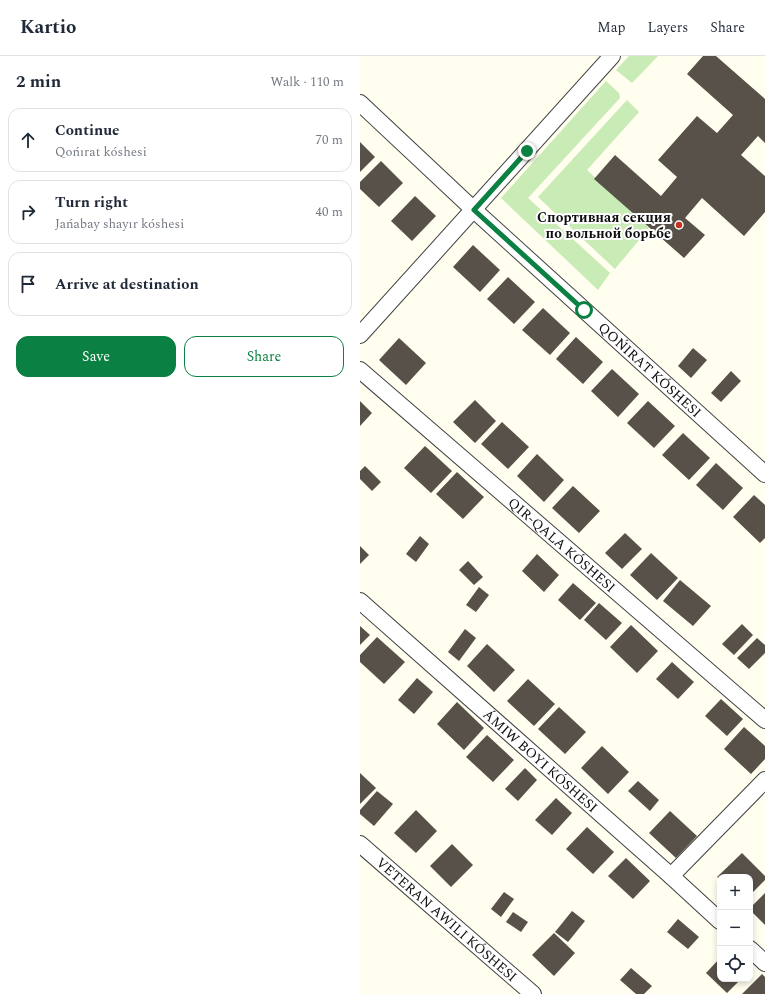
<!DOCTYPE html>
<meta charset="utf-8">
<style>
:root{--surface:#fff;--page:#f6f6f7;--text:#1f2937;--muted:#747a83;--line:#e0e1e3;--accent:#0b8043}
body{margin:0;font-family:Spectral,serif;background:var(--page);color:var(--text)}
.controls{position:absolute;right:12px;bottom:12px;display:grid;overflow:hidden;border-radius:8px;box-shadow:0 2px 6px #0003}
.controls button{width:36px;height:36px;display:grid;place-items:center;padding:0;border:0;border-bottom:1px solid var(--line);background:var(--surface);color:var(--text);font:20px sans-serif}
.stop{position:absolute;width:12px;height:12px;margin:-9px;border:3px solid #0b8043;border-radius:50%;background:#fff}
.stop.end{background:#0b8043;border-color:#fff;box-shadow:0 1px 4px #0008}
.list{margin:0;padding:0;list-style:none}
h2{display:flex;justify-content:space-between;align-items:center;height:52px;margin:0;padding:0 16px;font-size:17px}
h2 small{font-size:13px;font-weight:400;color:var(--muted)}
.list li{display:grid;grid-template-columns:26px 1fr auto;gap:12px;align-items:center;box-sizing:border-box;height:64px;margin:0 8px 8px;padding:0 8px;border:1px solid var(--line);border-radius:12px}
.list b{display:block;font-size:15px;white-space:nowrap}
.list p{margin:0;font-size:13px;white-space:nowrap;color:var(--muted)}
.list em{font-size:13px;font-style:normal;color:var(--muted)}
.actions{display:flex;gap:8px;padding:12px 16px}
.actions a{flex:1;padding:9px 0;border:1px solid var(--accent);border-radius:12px;text-align:center;font-size:14px;color:var(--accent)}
.actions .main{background:var(--accent);color:#fff}
.icon{flex:none;width:22px;height:22px;fill:none;stroke:currentColor;stroke-width:2;stroke-linecap:round;stroke-linejoin:round}
.map{position:relative;flex:none;width:405px;height:938px;overflow:hidden}
header{display:flex;align-items:center;gap:24px;box-sizing:border-box;height:56px;padding:0 20px;background:var(--surface);border-bottom:1px solid var(--line)}
header strong{font-size:19px}
nav{display:flex;gap:22px;margin-inline-start:auto;font-size:14px}
main{display:flex}
aside{flex:1;background:var(--surface)}
.map>svg:first-child{display:block}
.green{fill:#c9ebb6}
.building{fill:#57514a}
.lines{fill:none;stroke-linecap:round;stroke-linejoin:round}
.street-casing{stroke:#414141;stroke-width:18}
.street{stroke:#fff;stroke-width:16}
.route{stroke:#0b8043;stroke-width:5}
.poi-dot{fill:#c5321f;stroke:#fff;stroke-width:1.5}
.labels{text-anchor:middle;stroke-width:4;stroke-linejoin:round;paint-order:stroke}
.poi-label{font-size:14px;font-weight:bold;fill:#0e0e0e;stroke:#fff;text-anchor:end}
.street-label{font-size:14px;fill:#0e0e0e;stroke:#fff}
</style>
<header>
<strong>Kartio</strong>
<nav><a>Map</a><a>Layers</a><a>Share</a></nav>
</header>
<main>
<aside>
<h2>2 min<small>Walk · 110 m</small></h2>
<ul class="list">
<li><svg class="icon" aria-label="ahead" viewBox="0 0 24 24"><path d="M12 20V5M6 11l6-6 6 6"/></svg><div><b>Continue</b><p>Qońırat kóshesi</p></div><em>70 m</em></li>
<li><svg class="icon" aria-label="right" viewBox="0 0 24 24"><path d="M7 20v-9h11M14 6l5 5-5 5"/></svg><div><b>Turn right</b><p>Jańabay shayır kóshesi</p></div><em>40 m</em></li>
<li><svg class="icon" aria-label="arrive" viewBox="0 0 24 24"><path d="M6 21V4h12l-3 4 3 4H6"/></svg><div><b>Arrive at destination</b></div></li>
</ul>
<div class="actions"><a class="main">Save</a><a>Share</a></div>
</aside>
<div class="map">
<svg width="405" height="938" viewBox="0 0 405 938">
<rect width="100%" height="100%" fill="#fffeef"/>
<!-- green -->
<g class="green">
<polygon points="269,0 298,0 272,27 256,14"/>
<polygon points="246,25 259,37 260,42 168,142 250,217 238,234 141,142"/>
<polygon points="267,44 279,56 227,114 289,172 255,213 178,141"/>
</g>
<!-- building -->
<g class="building">
<polygon points="343,0 356,0 405,43 405,87 398,80 381,99 405,120 405,156 384,180 342,142 325,162 345,179 324,202 234,123 255,99 301,140 317,121 298,104 337,60 357,77 373,59 327,18"/>
<polygon points="0,86 15,101 0,116"/>
<polygon points="21,105 43,127 19,151 0,133 0,126"/>
<polygon points="55,140 76,160 52,185 31,165"/>
<polygon points="113,189 140,214 120,236 93,211"/>
<polygon points="148,221 175,246 154,268 127,243"/>
<polygon points="183,252 210,277 190,299 162,274"/>
<polygon points="216,281 243,306 223,328 196,303"/>
<polygon points="39,282 66,307 46,329 19,304"/>
<polygon points="333,292 347,304 331,322 318,310"/>
<polygon points="252,313 279,338 258,361 231,335"/>
<polygon points="371,315 381,325 361,346 351,337"/>
<polygon points="115,344 136,365 115,387 93,366"/>
<polygon points="0,345 12,357 0,370"/>
<polygon points="288,345 315,370 294,392 267,367"/>
<polygon points="142,366 169,391 148,413 121,388"/>
<polygon points="323,377 350,402 329,424 302,399"/>
<polygon points="65,390 92,415 71,437 44,412"/>
<polygon points="177,398 204,424 184,446 157,420"/>
<polygon points="356,407 383,432 363,454 336,429"/>
<polygon points="5,410 21,426 12,435 0,423 0,415"/>
<polygon points="97,416 124,441 103,463 76,438"/>
<polygon points="213,430 240,455 219,477 192,452"/>
<polygon points="394,439 405,449 405,482 400,487 373,461"/>
<polygon points="265,477 282,493 262,513 245,497"/>
<polygon points="60,480 69,488 56,506 46,498"/>
<polygon points="0,490 9,499 0,508"/>
<polygon points="291,497 318,522 297,544 270,519"/>
<polygon points="177,498 199,519 184,536 162,515"/>
<polygon points="108,505 123,521 114,529 99,514"/>
<polygon points="320,524 351,550 333,570 303,545"/>
<polygon points="213,527 236,547 220,564 198,544"/>
<polygon points="119,531 129,539 116,556 106,549"/>
<polygon points="239,547 262,567 246,584 224,564"/>
<polygon points="382,568 393,579 374,599 362,588"/>
<polygon points="271,569 298,595 277,617 250,591"/>
<polygon points="0,570 10,579 0,589"/>
<polygon points="105,573 116,582 99,605 88,596"/>
<polygon points="17,581 45,606 24,628 0,606 0,599"/>
<polygon points="397,582 405,589 405,597 389,613 377,602"/>
<polygon points="127,588 155,614 134,636 107,610"/>
<polygon points="312,606 334,626 318,643 296,623"/>
<polygon points="57,622 73,636 54,658 38,644"/>
<polygon points="168,623 195,648 174,670 147,645"/>
<polygon points="361,643 383,663 367,680 345,660"/>
<polygon points="97,646 124,672 104,694 77,668"/>
<polygon points="199,651 226,676 205,698 178,673"/>
<polygon points="384,671 405,690 405,703 391,718 364,693"/>
<polygon points="127,679 154,704 133,726 106,701"/>
<polygon points="242,690 269,716 248,738 221,712"/>
<polygon points="165,712 177,724 158,745 145,733"/>
<polygon points="0,717 16,732 0,748"/>
<polygon points="278,725 299,744 290,755 268,735"/>
<polygon points="17,735 33,748 14,770 0,758 0,754"/>
<polygon points="196,742 212,757 192,779 175,764"/>
<polygon points="56,754 77,775 56,797 34,777"/>
<polygon points="310,755 337,780 316,802 289,777"/>
<polygon points="227,771 254,796 233,818 206,793"/>
<polygon points="92,788 113,809 91,831 70,810"/>
<polygon points="382,797 405,820 405,824 390,839 390,821 360,821 360,823 357,821"/>
<polygon points="266,802 290,825 273,843 248,820"/>
<polygon points="144,836 154,843 141,861 131,853"/>
<polygon points="405,837 405,869 390,854 390,852"/>
<polygon points="212,855 225,865 208,886 195,876"/>
<polygon points="153,856 168,866 161,876 146,866"/>
<polygon points="318,863 339,881 328,893 307,876"/>
<polygon points="194,877 215,897 194,920 172,899"/>
<polygon points="360,902 360,923 381,923 367,937 346,917"/>
<polygon points="271,912 292,930 284,938 276,938 260,924"/>
<polygon points="402,918 405,921 405,938 382,938"/>
</g>
<g class="lines">
<defs>
<g id="street">
<path id="s1" d="M0,47l114,107 291,264"/>
<polyline points="0,279 252,0"/>
<path id="s2" d="M0,314l405,350"/>
<path id="s3" d="M0,545l311,275 49,45"/>
<path id="s4" d="M0,788l173,150"/>
<polyline points="311,820 405,724"/>
<polyline points="390,893 405,907"/>
</g>
</defs>
<!-- street casing -->
<use href="#street" class="street-casing"/>
<!-- street -->
<use href="#street" class="street"/>
</g>
<g class="lines">
<!-- route -->
<polyline class="route" points="167,95 114,154 224,254"/>
</g>
<!-- markers -->
<circle class="poi-dot" cx="319" cy="169" r="4"/>
<g class="labels">
<!-- poi labels -->
<g class="poi-label">
<text x="311" y="166">Спортивная секция<tspan x="311" dy="16">по вольной борьбе</tspan></text>
</g>
<!-- street labels -->
<g class="street-label">
<text dy="5" stroke="none"><textPath href="#s1" startOffset="394">QOŃIRAT KÓSHESI</textPath></text>
<text dy="5" stroke="none"><textPath href="#s2" startOffset="267">QIR-QALA KÓSHESI</textPath></text>
<text dy="5" stroke="none"><textPath href="#s3" startOffset="241">ÁMIW BOYI KÓSHESI</textPath></text>
<text dy="5" stroke="none"><textPath href="#s4" startOffset="115">VETERAN AWILI KÓSHESI</textPath></text>
</g>
</g>
</svg>
<div class="controls">
<button>+</button>
<button>−</button>
<button><svg class="icon" aria-label="locate" viewBox="0 0 24 24"><circle cx="12" cy="12" r="6"/><path d="M12 2v4M12 18v4M2 12h4M18 12h4"/></svg></button>
</div>
<div class="stop" style="left:224px;top:254px"></div>
<div class="stop end" style="left:167px;top:95px"></div>
</div>
</main>
